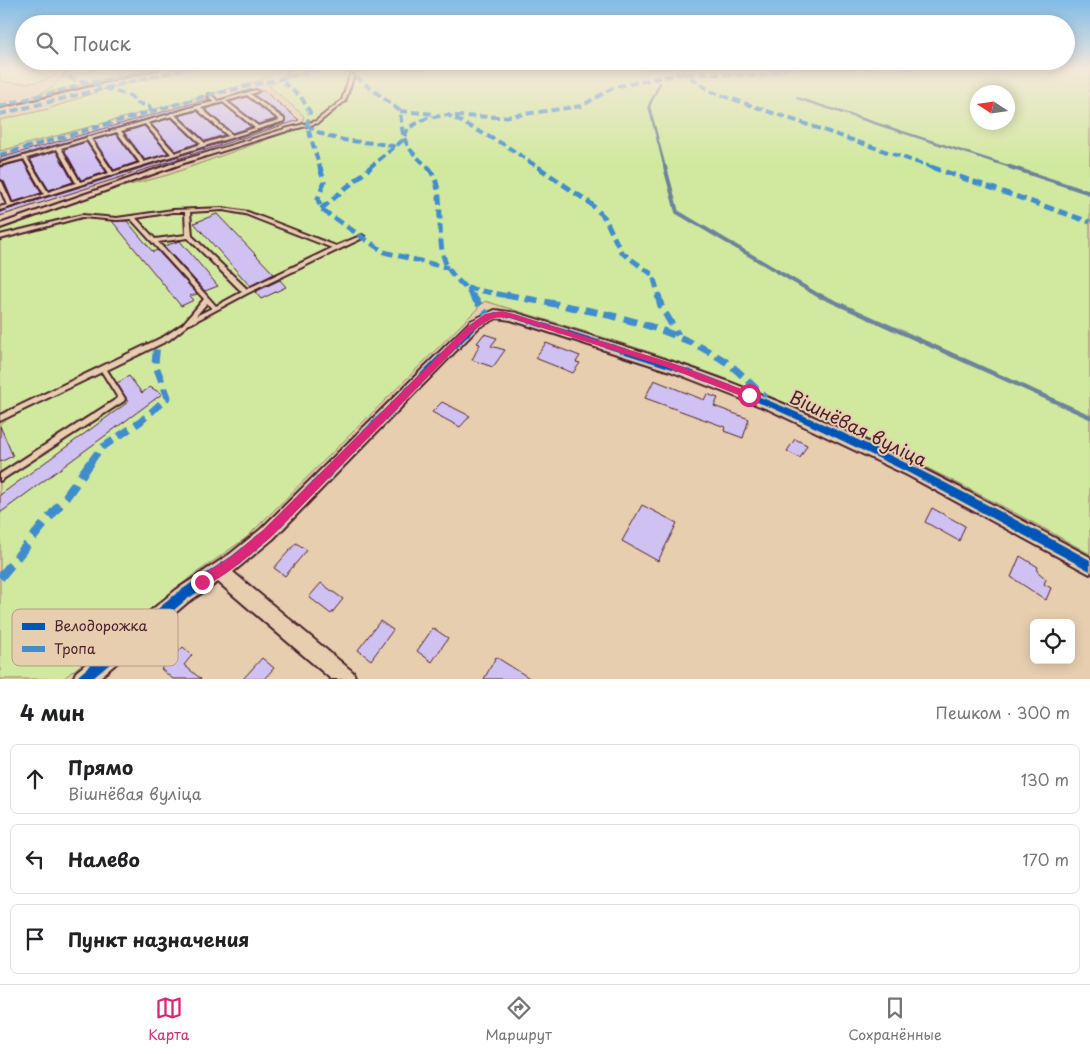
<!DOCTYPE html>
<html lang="ru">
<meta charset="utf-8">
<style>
:root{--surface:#fff;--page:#f6f6f6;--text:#202124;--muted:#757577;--line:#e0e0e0;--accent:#db2777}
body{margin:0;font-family:"Playpen Sans",sans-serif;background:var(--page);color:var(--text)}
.controls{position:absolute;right:15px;bottom:15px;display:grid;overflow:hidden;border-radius:8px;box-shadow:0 2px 12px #0003}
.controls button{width:45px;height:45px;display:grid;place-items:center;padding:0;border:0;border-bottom:1px solid var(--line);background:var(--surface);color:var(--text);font:25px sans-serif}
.compass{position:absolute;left:970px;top:85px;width:45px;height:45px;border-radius:50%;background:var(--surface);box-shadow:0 2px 12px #0003;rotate:282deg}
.stop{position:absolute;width:15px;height:15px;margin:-11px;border:4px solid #db2777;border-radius:50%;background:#fff}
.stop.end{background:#db2777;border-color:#fff;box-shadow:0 1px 5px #0008}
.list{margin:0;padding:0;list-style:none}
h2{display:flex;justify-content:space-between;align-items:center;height:65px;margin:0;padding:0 20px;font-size:21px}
h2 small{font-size:16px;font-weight:400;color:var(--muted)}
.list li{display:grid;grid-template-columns:32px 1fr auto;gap:15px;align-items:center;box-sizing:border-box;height:70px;margin:0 10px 10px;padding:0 10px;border:1px solid var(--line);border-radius:8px}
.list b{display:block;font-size:19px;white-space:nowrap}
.list p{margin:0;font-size:16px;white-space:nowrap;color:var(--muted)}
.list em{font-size:16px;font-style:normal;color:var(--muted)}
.icon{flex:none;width:28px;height:28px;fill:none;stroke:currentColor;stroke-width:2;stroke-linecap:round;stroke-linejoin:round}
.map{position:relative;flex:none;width:1090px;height:679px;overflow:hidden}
.search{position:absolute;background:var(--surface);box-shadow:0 2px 12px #0003;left:15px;right:15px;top:15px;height:55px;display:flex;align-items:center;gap:12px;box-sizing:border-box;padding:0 18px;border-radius:28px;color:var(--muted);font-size:19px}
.sheet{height:305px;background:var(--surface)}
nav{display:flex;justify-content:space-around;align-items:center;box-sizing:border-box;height:70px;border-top:1px solid var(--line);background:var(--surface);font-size:14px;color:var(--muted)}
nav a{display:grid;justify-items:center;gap:2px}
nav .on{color:var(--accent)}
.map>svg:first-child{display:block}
.built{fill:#e0cac3}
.green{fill:#d1e99e;stroke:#8e8464;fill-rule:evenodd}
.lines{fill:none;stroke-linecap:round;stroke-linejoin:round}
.stream-far2{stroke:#6d839b;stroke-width:2.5}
.stream-far1{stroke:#6d839b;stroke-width:4}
.stream{stroke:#6d839b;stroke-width:4.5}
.building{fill:#d0c1f3;stroke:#4a1f2b}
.lane-casing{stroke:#4a1f2b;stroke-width:4}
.street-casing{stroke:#4a1f2b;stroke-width:4}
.lane{fill:#e7ceaf;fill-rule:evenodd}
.street{fill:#e7ceaf;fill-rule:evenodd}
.rail{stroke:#4a1f2b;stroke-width:2.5}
.quiet-far3{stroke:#418dcd;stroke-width:4;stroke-dasharray:8 4;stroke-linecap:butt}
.quiet-far2{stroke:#418dcd;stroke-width:5;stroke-dasharray:10 5;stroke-linecap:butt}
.quiet-far1{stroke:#418dcd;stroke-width:7;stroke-dasharray:13 7;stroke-linecap:butt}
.quiet{stroke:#418dcd;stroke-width:9;stroke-dasharray:17 9;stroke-linecap:butt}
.cycleway-casing{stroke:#e7ceaf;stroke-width:3}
.cycleway{fill:#0057b8;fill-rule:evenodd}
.route{fill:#db2777}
.labels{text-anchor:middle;stroke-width:4;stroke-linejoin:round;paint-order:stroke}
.street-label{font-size:18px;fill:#4a1f2b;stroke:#e7ceaf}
.key{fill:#e7ceaf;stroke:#b89a87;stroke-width:1}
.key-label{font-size:14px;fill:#4a1f2b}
</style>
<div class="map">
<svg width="1090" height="679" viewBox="0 0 1090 679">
<rect width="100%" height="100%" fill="#e7ceaf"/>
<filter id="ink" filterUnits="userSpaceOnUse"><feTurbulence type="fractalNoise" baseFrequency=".02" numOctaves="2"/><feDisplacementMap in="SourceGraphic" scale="10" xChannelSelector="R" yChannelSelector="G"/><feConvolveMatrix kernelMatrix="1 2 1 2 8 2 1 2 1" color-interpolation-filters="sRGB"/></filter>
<g filter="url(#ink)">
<!-- built -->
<polygon class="built" points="251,87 299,120 0,216 0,158"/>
<!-- green -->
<g class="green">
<path d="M0,69h62c-15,17 -42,15 -62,12z"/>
<polygon points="96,69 147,69 33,96 52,88 59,79"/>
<polygon points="192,69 276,69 270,76 255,82 0,151 0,120 48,109 108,88"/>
<path d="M314,69h776v485c-108,-61 -221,-117 -336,-164 -88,-36 -180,-61 -269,-89l-239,237 -54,38 -129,103h-63v-449l111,-40 57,-15 128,-46 6,-5 2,-8 -35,-30 13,-7zM978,92h30v30h-30z"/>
</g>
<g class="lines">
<!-- stream-far2 -->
<g class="stream-far2">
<polyline points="660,83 649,106 665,168"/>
<polyline points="797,98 1014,168"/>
</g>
<!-- stream-far1 -->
<g class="stream-far1">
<polyline points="665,167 677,212 821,297"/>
<polyline points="1010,167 1090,193"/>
</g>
<!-- stream -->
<polyline class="stream" points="819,295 1090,417"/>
</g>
<!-- building -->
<g class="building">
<polygon points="263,90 299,120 0,216 0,212 285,123 285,117 254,95"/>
<polygon points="247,97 276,119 258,124 230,102"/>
<polygon points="208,99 210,101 0,161 0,158"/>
<polygon points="223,104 251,127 232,133 205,109"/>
<polygon points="197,111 224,135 205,141 179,116"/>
<polygon points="171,118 198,143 176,151 151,124"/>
<polygon points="144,126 168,153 145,160 124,132"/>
<polygon points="116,134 137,162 114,170 94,140"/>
<polygon points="86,142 106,172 81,180 64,149"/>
<polygon points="56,151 73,182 49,190 30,159"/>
<polygon points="23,161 41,193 13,202 4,181 0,179 0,167"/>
<polygon points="217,214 274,274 250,286 194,223"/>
<polygon points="112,221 127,221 153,252 157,250 197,294 190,296 194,300 181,306"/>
<polygon points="180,241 218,286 205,291 164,246"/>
<polygon points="280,280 286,287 261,299 255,292"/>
<polygon points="484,334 497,338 491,346 505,350 493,367 472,360 480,344 477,343"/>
<polygon points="546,343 580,356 576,362 580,363 573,373 535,358"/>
<polygon points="129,376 142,393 150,387 162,394 0,513 0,495 128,402 117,383"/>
<polygon points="654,380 704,400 707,394 718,398 714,406 749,419 743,438 724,431 725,427 645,398"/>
<polygon points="442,402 470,416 460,427 432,412"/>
<polygon points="0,426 13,456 0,462"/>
<polygon points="795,439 807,445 800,458 787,451"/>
<polygon points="642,505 677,523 658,561 622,541"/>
<polygon points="932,508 965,526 959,541 925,522"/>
<polygon points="296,543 307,550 285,576 274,568"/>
<polygon points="1020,556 1038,567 1037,571 1046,579 1044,584 1051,588 1046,600 1011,577"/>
<polygon points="321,583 343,599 331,614 309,597"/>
<polygon points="380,621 393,630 371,660 358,650"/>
<polygon points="433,628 448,638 432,662 417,651"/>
<polygon points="183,647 192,655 184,665 201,679 173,679 161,669"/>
<polygon points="496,657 531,679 484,679"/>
<polygon points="262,658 274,668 264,679 243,679"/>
</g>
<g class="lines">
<defs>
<g id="lane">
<polygon points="352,74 354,75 345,101 318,123 287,131 184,163 0,228 0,224 180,161 285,129 316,121 342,100 350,75"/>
<path d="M256,90l2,1 -1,1 -7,2 34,25v2l-284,89v-3l7,-2 -7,-17v-7l2,1 10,22 32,-10 -20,-35 -24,6v-2l86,-25 1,-1h3l80,-23 1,-1h3l22,-7 18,-4 -6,-6v-2h2l8,7zM247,95l33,25 -22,6 -32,-25zM223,102l32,26 -23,7 -31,-27zM197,109l31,27 -23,7 -30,-28zM172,116l29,28 -26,9 -27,-30zM145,124l26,30 -27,8 -23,-31zM117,132l23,31 -27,9 -22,-33zM87,140l22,33 -29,9 -19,-34zM57,149l19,34 -28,9 -21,-34z"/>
<path d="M223,208l25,4 88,34 24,-10 2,-1 3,2 -117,56 -56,30 -3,1 -20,16 -62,30 17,27 1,2 -1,2 -124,80v-7l118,-76 -16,-26 -102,49v-6l165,-79 18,-12 21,-25 -73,-80 -14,1 -35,-3 -82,22v-4l82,-20 35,3 56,-8zM223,210l22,4 87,34 -85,41 -55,-53 -2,-24zM173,212h12l1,23 -31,4 -19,-21zM188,238l54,54 -26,14 -58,-64zM207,303l5,5 -16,8z"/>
</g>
<path id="street" d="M495,310l21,3c73,23 146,43 216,70 124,48 242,111 358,174v17l-183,-99 -137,-65 -100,-39 -159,-51 -14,-2 -18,9 -206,212 -40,33 120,100 3,7h-25l-113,-97 -30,20 -90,77h-25l3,-7 100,-82 54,-36 31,-25 210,-208z"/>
</defs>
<!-- lane casing -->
<use href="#lane" class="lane-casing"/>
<!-- street casing -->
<use href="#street" class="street-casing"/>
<!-- lane -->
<use href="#lane" class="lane"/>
<!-- street -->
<use href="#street" class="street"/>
<!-- rail -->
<polyline class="rail" points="0,108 160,69"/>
<!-- quiet-far3 -->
<g class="quiet-far3">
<path d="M68,69l-4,6c28,15 58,1 87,-6"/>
<polyline points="288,69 285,84 301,97 310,112 307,125 320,168"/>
<path d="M346,69l54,42c3,32 5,36 29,57"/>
<polyline points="683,69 684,73 712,92 934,168"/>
<polyline points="0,106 90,83 130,96 137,103 149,106 152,111"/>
<polyline points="400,111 435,114"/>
<polyline points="0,114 183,69"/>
<polyline points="455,116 503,117 581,106 614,87 684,73 762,76 786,69"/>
<path d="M307,125c28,22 61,13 92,23"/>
<polyline points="0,155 209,95 323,69"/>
<polyline points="369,168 403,140 408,128 427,118 448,115 505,145 539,168"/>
</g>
<!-- quiet-far2 -->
<g class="quiet-far2">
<polyline points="320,167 324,182 318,199 321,209 384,252 448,268"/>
<path d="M428,167c21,24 4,72 20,101 6,10 18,19 25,29"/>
<polyline points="538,167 590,203 605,218 621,252 653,275 659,297"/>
<polyline points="931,167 1090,222"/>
<polyline points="321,209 371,167"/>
<polyline points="467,288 513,297"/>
</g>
<!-- quiet-far1 -->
<g class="quiet-far1">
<polyline points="472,295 488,316"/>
<path d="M506,295c74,14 153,24 217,65 16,10 29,26 43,38"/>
<polyline points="658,295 661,306 678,335"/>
<polyline points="90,463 100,449 140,422 168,397 155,364 157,343"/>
</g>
<!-- quiet -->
<polyline class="quiet" points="0,578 66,497 91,462"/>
<defs>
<path id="cycleway" d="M495,312l20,2c72,23 145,43 215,71 125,48 243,111 360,175v11l-181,-98 -91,-44 -46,-21 -47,-19 -53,-20 -160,-51 -16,-1 -18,9 -207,211 -31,27 -54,36 -94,79h-15l2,-4 99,-83 54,-36 31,-25 209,-209z"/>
</defs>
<!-- cycleway casing -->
<use href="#cycleway" class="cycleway-casing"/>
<!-- cycleway -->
<use href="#cycleway" class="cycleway"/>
</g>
</g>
<!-- sky -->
<linearGradient id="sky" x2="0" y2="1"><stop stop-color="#80bbe7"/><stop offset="0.42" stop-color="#f4e9db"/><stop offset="1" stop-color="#f4e9db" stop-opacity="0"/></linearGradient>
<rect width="1090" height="164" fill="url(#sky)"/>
<!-- route -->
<path class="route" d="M503,311l169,52 80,30 1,2 -4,4 -83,-32 -155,-49c-17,-4 -26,4 -39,14l-201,205c-12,10 -60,54 -74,49v-8l35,-22 31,-26 203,-202 19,-14z"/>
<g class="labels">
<!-- street labels -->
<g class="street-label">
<text transform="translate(858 429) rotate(26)" y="6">Вішнёвая вуліца</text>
</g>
</g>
<!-- legend -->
<rect x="12" y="609" width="166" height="57" rx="8" class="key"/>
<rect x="22" y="623" width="23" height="7" fill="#0057b8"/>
<rect x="22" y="646" width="23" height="6" fill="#418dcd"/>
<g class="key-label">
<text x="54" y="631">Велодорожка</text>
<text x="54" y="654">Тропа</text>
</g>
</svg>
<div class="controls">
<button><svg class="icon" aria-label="locate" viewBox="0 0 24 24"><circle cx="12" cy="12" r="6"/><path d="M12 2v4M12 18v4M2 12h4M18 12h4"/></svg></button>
</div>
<svg class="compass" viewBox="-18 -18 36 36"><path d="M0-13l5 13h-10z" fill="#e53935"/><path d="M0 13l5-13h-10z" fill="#757577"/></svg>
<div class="stop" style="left:749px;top:395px"></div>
<div class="stop end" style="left:202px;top:582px"></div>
<div class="search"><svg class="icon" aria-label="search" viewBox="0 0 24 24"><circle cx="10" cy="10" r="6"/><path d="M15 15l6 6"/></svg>Поиск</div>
</div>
<section class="sheet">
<h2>4 мин<small>Пешком · 300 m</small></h2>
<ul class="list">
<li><svg class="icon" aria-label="ahead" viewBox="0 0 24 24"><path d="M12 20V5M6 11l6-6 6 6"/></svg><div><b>Прямо</b><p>Вішнёвая вуліца</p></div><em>130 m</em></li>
<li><svg class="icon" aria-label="left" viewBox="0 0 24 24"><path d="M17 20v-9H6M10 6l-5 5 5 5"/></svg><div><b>Налево</b></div><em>170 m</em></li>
<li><svg class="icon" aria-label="arrive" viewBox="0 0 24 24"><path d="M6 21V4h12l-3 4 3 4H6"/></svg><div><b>Пункт назначения</b></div></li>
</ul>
</section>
<nav>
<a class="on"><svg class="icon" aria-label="map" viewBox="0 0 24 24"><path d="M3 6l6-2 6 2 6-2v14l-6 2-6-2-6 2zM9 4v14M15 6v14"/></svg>Карта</a>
<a><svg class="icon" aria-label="directions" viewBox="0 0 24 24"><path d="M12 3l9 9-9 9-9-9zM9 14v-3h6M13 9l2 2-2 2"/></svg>Маршрут</a>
<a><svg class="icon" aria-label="saved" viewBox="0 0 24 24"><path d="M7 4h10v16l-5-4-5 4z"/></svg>Сохранённые</a>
</nav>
